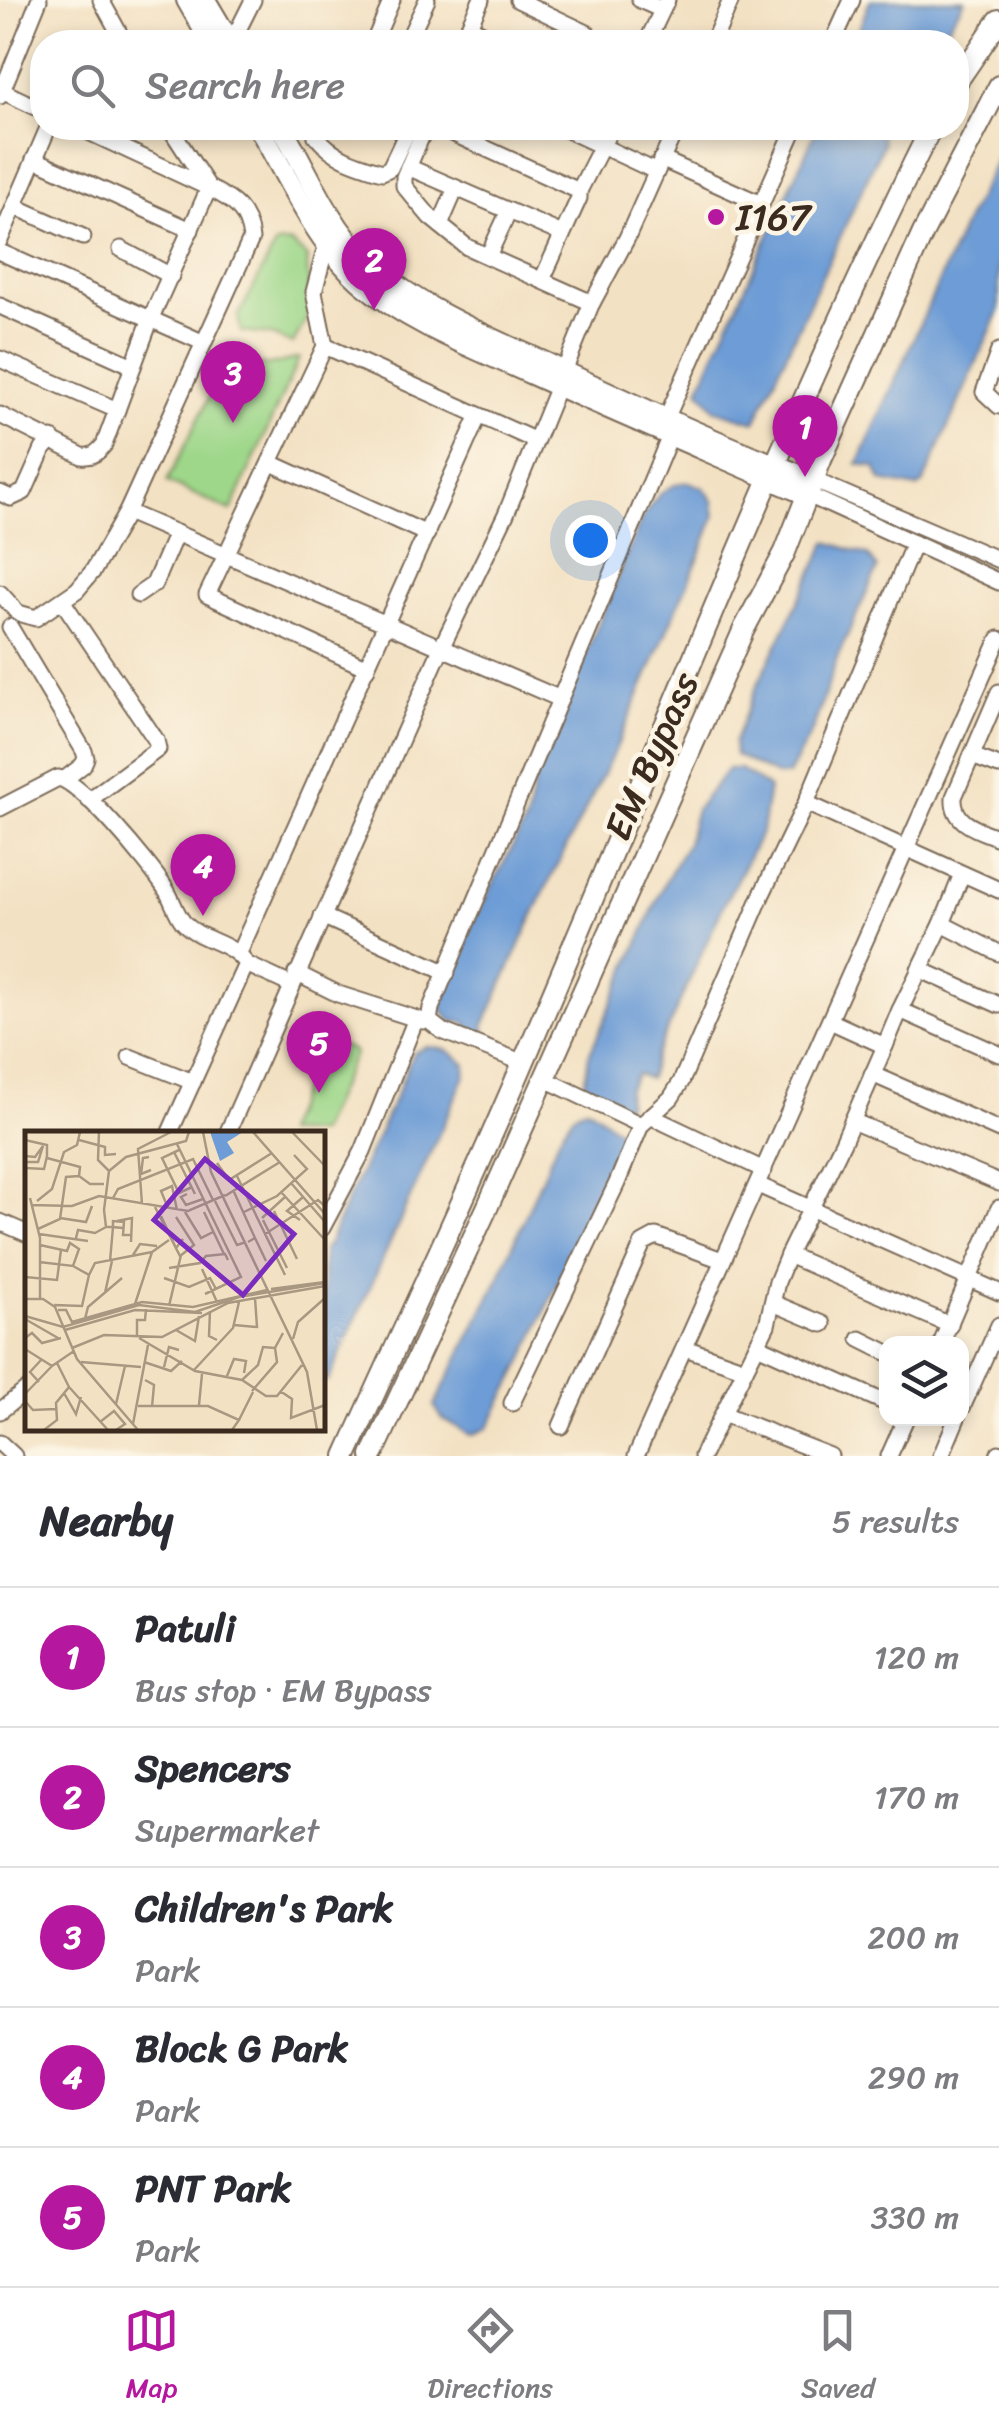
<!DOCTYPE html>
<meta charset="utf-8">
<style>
:root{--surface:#fff;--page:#f7f7f7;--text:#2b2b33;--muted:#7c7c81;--line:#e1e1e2;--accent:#b5179e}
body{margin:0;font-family:Sriracha,sans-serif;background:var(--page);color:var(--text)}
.controls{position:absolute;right:30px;bottom:30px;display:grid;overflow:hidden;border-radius:20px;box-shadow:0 5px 15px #0003}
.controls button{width:90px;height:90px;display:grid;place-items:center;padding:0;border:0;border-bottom:2px solid var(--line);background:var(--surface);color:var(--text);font:50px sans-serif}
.you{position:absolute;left:590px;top:540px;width:35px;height:35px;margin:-25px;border:8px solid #fff;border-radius:50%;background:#1a73e8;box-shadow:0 0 0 15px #1a73e833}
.badge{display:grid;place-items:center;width:65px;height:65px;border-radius:50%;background:var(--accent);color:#fff;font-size:32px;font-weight:700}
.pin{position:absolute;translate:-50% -82px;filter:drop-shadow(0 2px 5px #0008)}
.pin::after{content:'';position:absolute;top:52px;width:35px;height:30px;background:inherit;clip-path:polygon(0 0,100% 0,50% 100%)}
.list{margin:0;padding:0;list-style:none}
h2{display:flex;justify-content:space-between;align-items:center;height:130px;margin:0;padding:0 40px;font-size:42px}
h2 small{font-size:32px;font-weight:400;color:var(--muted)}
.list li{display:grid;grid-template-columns:65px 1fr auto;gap:30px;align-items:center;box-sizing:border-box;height:140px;padding:0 40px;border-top:2px solid var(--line)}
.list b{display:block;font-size:38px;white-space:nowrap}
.list p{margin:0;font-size:32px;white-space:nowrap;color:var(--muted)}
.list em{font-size:32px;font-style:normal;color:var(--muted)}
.icon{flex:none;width:55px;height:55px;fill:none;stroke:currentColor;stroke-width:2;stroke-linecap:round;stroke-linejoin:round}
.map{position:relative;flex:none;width:999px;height:1456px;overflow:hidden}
.search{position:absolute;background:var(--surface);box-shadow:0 5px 15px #0003;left:30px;right:30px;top:30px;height:110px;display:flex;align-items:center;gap:25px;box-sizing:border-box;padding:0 35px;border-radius:40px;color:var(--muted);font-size:38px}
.sheet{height:830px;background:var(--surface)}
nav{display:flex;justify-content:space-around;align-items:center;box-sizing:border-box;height:140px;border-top:2px solid var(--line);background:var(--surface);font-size:28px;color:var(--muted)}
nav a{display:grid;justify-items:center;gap:5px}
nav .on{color:var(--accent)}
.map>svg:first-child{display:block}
.green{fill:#9ed78a;stroke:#6c8054;stroke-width:2.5}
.water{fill:#6d9cd6;stroke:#54637a;stroke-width:2.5}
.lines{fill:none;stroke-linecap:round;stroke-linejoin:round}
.minor-casing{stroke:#7b6a58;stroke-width:19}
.major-casing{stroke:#7b6a58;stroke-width:24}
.minor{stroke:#fff;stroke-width:15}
.major{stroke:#fff;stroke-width:20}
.poi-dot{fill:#b5179e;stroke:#fcf5e5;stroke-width:4}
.labels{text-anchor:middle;stroke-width:9;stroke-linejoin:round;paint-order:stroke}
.poi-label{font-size:38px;fill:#3b2a1e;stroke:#fcf5e5;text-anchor:start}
.street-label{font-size:38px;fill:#3b2a1e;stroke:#fcf5e5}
.inset-road{fill:none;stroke:#a99881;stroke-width:2.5}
.view{fill:#7b2cbf;fill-opacity:0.15;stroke:#7b2cbf;stroke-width:5}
.inset-edge{fill:none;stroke:#3b2a1e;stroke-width:5}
</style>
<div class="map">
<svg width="999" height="1456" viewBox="0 0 999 1456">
<rect width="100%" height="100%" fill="#fcf5e5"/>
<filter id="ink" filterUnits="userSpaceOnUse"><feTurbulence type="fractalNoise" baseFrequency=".01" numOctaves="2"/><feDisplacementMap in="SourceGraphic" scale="20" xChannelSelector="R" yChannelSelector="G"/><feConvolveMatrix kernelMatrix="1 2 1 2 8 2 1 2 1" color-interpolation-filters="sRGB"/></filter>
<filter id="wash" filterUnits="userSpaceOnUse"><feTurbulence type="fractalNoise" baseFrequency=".0048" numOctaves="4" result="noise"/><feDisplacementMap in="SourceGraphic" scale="40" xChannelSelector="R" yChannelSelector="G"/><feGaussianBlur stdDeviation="2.25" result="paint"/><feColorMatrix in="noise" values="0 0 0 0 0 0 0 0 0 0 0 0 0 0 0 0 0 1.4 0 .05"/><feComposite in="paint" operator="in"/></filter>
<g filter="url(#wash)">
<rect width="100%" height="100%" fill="#f3e1c3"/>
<!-- green -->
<g class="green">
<polygon points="291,243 307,257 310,312 293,344 271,335 241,332 238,317 276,244"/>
<polygon points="299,358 231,511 167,482 225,365 269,365"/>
<polygon points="323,1037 355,1052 319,1133 284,1133"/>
</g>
<!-- water -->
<g class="water">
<polygon points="870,0 965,0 938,42 854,42"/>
<polygon points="817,128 880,128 883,144 755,422 716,410 699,389"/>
<polygon points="999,154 999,311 923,484 917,488 881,481 875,467 858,464 967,218"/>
<path d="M689,482l15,6 9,13 2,15 -16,41 -82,189 -74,148 -59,131 3,12 -14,-2 -7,-12 -15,-2 -13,-17 32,-77 57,-108 8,-41 106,-258c13,-21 23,-36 48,-38z"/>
<polygon points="827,542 868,555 878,568 838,656 813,729 788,775 778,776 735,755 734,743 756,688"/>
<polygon points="728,769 740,769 769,788 762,831 722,908 655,1057 649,1079 637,1074 628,1088 627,1105 619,1105 584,1084 589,1055 664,884 687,843 696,809"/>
<path d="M426,1047c19,0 27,5 40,18l-1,11 -137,305 -6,-5 1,-127 5,-4c26,-66 61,-126 85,-192z"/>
<path d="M585,1107c17,7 23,20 40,26l-102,228 -35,67 -17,7 -28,-16 -9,-13 64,-126 62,-145 14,-21z"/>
</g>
</g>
<g filter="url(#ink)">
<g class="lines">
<defs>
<g id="minor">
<polyline points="101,0 124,42"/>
<polyline points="481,0 469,26 499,42"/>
<polyline points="518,0 587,33"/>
<polyline points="640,0 662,10"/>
<polyline points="88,42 89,39"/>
<polyline points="232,42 253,0"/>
<polyline points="374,42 392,0"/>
<polyline points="407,42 427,0"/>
<polyline points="647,42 667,0"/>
<polyline points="713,42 731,0"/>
<polyline points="833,42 852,0"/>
<polyline points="2,91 42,110"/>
<polyline points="0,96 39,0"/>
<polyline points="80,128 209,188 170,128"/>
<path d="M320,128l-4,8c18,22 40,28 66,36l8,-4 19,-40"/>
<polyline points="425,128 404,177 404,186 430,217 467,247 592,303"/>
<polyline points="441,128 579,191 579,198 542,280"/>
<polyline points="563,128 655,171"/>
<polyline points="34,159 191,230"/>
<polyline points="661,159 761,204"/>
<polyline points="408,167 562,234"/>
<polyline points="579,191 611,128"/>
<polyline points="16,207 83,237"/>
<polyline points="440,225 456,188"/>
<polyline points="0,240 48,128"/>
<polyline points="327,242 314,292 325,346 207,595 367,668"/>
<polyline points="121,249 171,276"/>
<polyline points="0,252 202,342"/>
<polyline points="488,256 509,211"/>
<polyline points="0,306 133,366"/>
<polyline points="325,346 534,440"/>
<polyline points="999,351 984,392 999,406"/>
<polyline points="0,359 117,410"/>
<path d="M0,415l82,41c11,1 15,-3 22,-11l47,-127 58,-130c24,12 39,22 42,51l-124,273 -34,59 -16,19 -41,28 -18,-5 -18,-20"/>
<polyline points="666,419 795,128"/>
<polyline points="271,463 427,534"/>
<polyline points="813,480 999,560"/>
<polyline points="0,493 11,498 24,492 43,449 52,439"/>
<polyline points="808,495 999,582"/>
<polyline points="127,512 558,698"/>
<polyline points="138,595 154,584 176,533"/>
<polyline points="63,602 156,740 158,749 89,800"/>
<polyline points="10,627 84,751 86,758 83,765 65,779"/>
<path d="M999,692l-45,105c-2,27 25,33 45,41"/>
<polyline points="972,756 999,766"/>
<polyline points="806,803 999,890"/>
<path d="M0,808l58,-30c23,3 92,87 107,110 7,10 10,24 18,34 18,20 49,19 63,42l-76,168"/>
<polyline points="962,874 942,924 999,953"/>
<polyline points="322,916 447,973"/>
<polyline points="239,953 478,417"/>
<polyline points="246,964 291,985"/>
<polyline points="919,969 999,1005"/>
<polyline points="296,973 338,994 423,1021"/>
<polyline points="900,1010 942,924"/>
<polyline points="830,1021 885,1046 900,1010 999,1054"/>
<polyline points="130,1057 193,1082"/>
<polyline points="524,1063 442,1031 429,1021 431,1008 670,436"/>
<polyline points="872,1074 999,1130"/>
<polyline points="650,1116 764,1170"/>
<polyline points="852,1121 999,1183"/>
<polyline points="641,1125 671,1098 681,1082 762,894 806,803 914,543"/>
<polyline points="227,1134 444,642 506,514 591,305 627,238 676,128"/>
<polyline points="758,1185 999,1292"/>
<polyline points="0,1222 28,1234"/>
<polyline points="322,1228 363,1151 415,1021"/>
<polyline points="788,1255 950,1325"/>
<polyline points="773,1303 823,1324"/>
<polyline points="860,1339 886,1352"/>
<polyline points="941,1344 999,1208"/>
<polyline points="757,1345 886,1403"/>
<polyline points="685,1348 745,1369"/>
<polyline points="512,1403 617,1183 641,1125 545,1079"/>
<polyline points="962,1408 999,1325"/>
<polyline points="0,1411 28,1389"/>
<polyline points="723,1414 830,1456"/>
<polyline points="561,1426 643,1243 656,1236 722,1260"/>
<polyline points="0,1443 14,1456"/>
<polyline points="636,1456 999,639"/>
<polyline points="702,1456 767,1325 777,1282 788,1255 843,1142 885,1046"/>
<polyline points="889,1456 906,1418"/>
<polyline points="941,1456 957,1418"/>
<polyline points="998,1456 999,1453"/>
</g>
<g id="major">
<polyline points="187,0 211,42"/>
<polyline points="205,0 230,42"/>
<polyline points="956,83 999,20"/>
<path d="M259,128c30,51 56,113 101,153 49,43 115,67 174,94 91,41 183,80 274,120"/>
<path d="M282,128c26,42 44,93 81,129 52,52 125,79 191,110 85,40 171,80 259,113"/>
<path d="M346,1456c59,-131 121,-261 177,-393 135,-312 256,-631 408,-935"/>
<polyline points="372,1456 487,1208 744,629 785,552 821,460 923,233 999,86"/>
</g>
</defs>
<!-- minor casing -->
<use href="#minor" class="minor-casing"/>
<!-- major casing -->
<use href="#major" class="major-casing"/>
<!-- minor -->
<use href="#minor" class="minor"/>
<!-- major -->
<use href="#major" class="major"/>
</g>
</g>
<!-- markers -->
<circle class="poi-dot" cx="716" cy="217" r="10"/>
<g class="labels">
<!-- poi labels -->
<g class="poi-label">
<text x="736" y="230">I167</text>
</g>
<!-- street labels -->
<g class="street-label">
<text transform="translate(651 756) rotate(-66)" y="13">EM Bypass</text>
</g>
</g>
<!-- overview -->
<g transform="translate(25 1131)">
<rect width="300" height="300" fill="#f3e1c3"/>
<path d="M185,1h33l-16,10 7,11 -14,8z" fill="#6d9cd6"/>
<path class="inset-road" d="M74,1l-1,28 11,11 17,-14 60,-16 3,-9M178,1l8,40 96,200 10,58M228,1l72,82M267,1l33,34M0,9l22,5v11l-3,13 -19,-1M54,9l26,7v8l11,-1M152,13l64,133 -36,17M154,19l-17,8 17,35 13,-6M149,21l21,42M0,25l10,1 8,-11 -5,16h-13M124,26l-6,1 -2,16 10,-4M22,27l33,9 -1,9 11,8h14M192,32l12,17 43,-27M84,40l-5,39 2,17h7l-3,34M212,45l48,99M266,52l34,39M209,61l21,46M256,61l44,48M162,63l-6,3 5,8 17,-6M200,65l55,-34M5,67l10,40v60M88,67l5,-9 75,-30 20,41M12,70l15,-12 12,-37 13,-7 3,-13M190,70l22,44 9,-3M117,73l-4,-55 33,-17M7,74l40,1 27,-10 89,15 37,-16M130,76l25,49 14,-11 -18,-28M143,77l-7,-17 11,-5 5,24M249,80l23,48M160,81l16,26 12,-6M179,81l20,42M219,81l33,-16 30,-27 -13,-14M136,85l15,32 7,-9M35,87l26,4 6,-16M237,87l23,-21M238,89l24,48M275,89l-13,-9 16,-14M92,90l15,-3 -1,24M98,97l-10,-1v-6l11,1 -1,13h8M13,98l22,-10 6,-42 13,-1M14,103l49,7M240,103l53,-34 7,6M51,107l2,-8 17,3 11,-6M223,111l7,-4 11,23M108,124l7,-11 17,2M14,131l34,4 6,-17 -9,-6 -3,8 -27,-6M144,137l31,-5 6,-7 19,-2 3,6M177,138l15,33M64,144l6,-12 57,-11 17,-12M0,146l32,3 4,-30M139,147l25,9 21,-9 6,11M246,158l54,-7M80,162l7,-32M0,168h18l12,8 22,52 61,71M110,173l17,-52M29,174l28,1 7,-31 -16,-9M144,175l12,-51M33,179h8l6,12 70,-20 51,5 74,-17M185,180l-1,25 8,4M0,185l38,11 76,-22 56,7 44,-15 86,-14M0,188l33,19M60,188l3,-12 34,-29M209,194l23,2 -2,-29M40,199l70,-20 67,3M151,199l19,11 4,-25M112,205v-16h8l1,-11M0,207l7,-5 10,10 19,-5M114,207l56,33 47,9 24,16h11l25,-31M268,208l5,-17 27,-24M47,217l32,-13 58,2 66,-34 97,-17M0,218l27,17 22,-15M56,231l60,5M119,231l27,9 11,-10M139,236l5,-20 10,3M169,239l39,-42 6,-26M202,245l7,-17 12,2 -2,12M120,249l9,5 -2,22M217,249l16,-15 5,-18 12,1M14,251l-9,-10 12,-13M44,256l39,43M227,260l25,-29 -2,-14 8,-15M255,260l12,8 -1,19 34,-13M39,262l12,21 5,-17M0,263l27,-28M0,270l8,9 23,-1M91,273l9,-38M174,274l3,-31M113,275h70l31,14 -7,10M214,289l14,-28M75,291l14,-11 11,13 -9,6M108,293l15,-79M19,299l13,-10 -1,-17 13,-16 -12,-24"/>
<path class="view" d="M180,28l89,75 -51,61 -89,-75z"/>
<rect width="300" height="300" class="inset-edge"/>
</g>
</svg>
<div class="controls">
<button><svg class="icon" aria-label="layers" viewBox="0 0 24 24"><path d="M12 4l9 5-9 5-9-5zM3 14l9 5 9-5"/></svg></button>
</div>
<div class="you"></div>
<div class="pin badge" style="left:805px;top:477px">1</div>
<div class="pin badge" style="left:374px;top:310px">2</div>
<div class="pin badge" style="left:233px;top:423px">3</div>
<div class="pin badge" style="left:203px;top:916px">4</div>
<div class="pin badge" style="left:319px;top:1093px">5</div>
<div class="search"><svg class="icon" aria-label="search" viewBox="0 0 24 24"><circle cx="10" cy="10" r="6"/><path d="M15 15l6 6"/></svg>Search here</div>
</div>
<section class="sheet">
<h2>Nearby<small>5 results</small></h2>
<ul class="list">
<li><span class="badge">1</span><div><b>Patuli</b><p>Bus stop · EM Bypass</p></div><em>120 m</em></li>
<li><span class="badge">2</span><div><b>Spencers</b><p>Supermarket</p></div><em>170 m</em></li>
<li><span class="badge">3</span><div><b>Children's Park</b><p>Park</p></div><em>200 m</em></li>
<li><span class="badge">4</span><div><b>Block G Park</b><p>Park</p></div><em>290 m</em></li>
<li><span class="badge">5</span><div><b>PNT Park</b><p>Park</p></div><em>330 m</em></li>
</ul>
</section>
<nav>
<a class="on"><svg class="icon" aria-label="map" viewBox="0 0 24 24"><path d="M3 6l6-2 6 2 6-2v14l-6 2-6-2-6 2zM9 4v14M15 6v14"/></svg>Map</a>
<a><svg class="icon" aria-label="directions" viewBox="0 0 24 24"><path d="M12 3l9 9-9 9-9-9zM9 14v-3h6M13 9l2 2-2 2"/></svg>Directions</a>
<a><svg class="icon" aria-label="saved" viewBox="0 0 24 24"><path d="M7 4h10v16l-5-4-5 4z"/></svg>Saved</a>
</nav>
